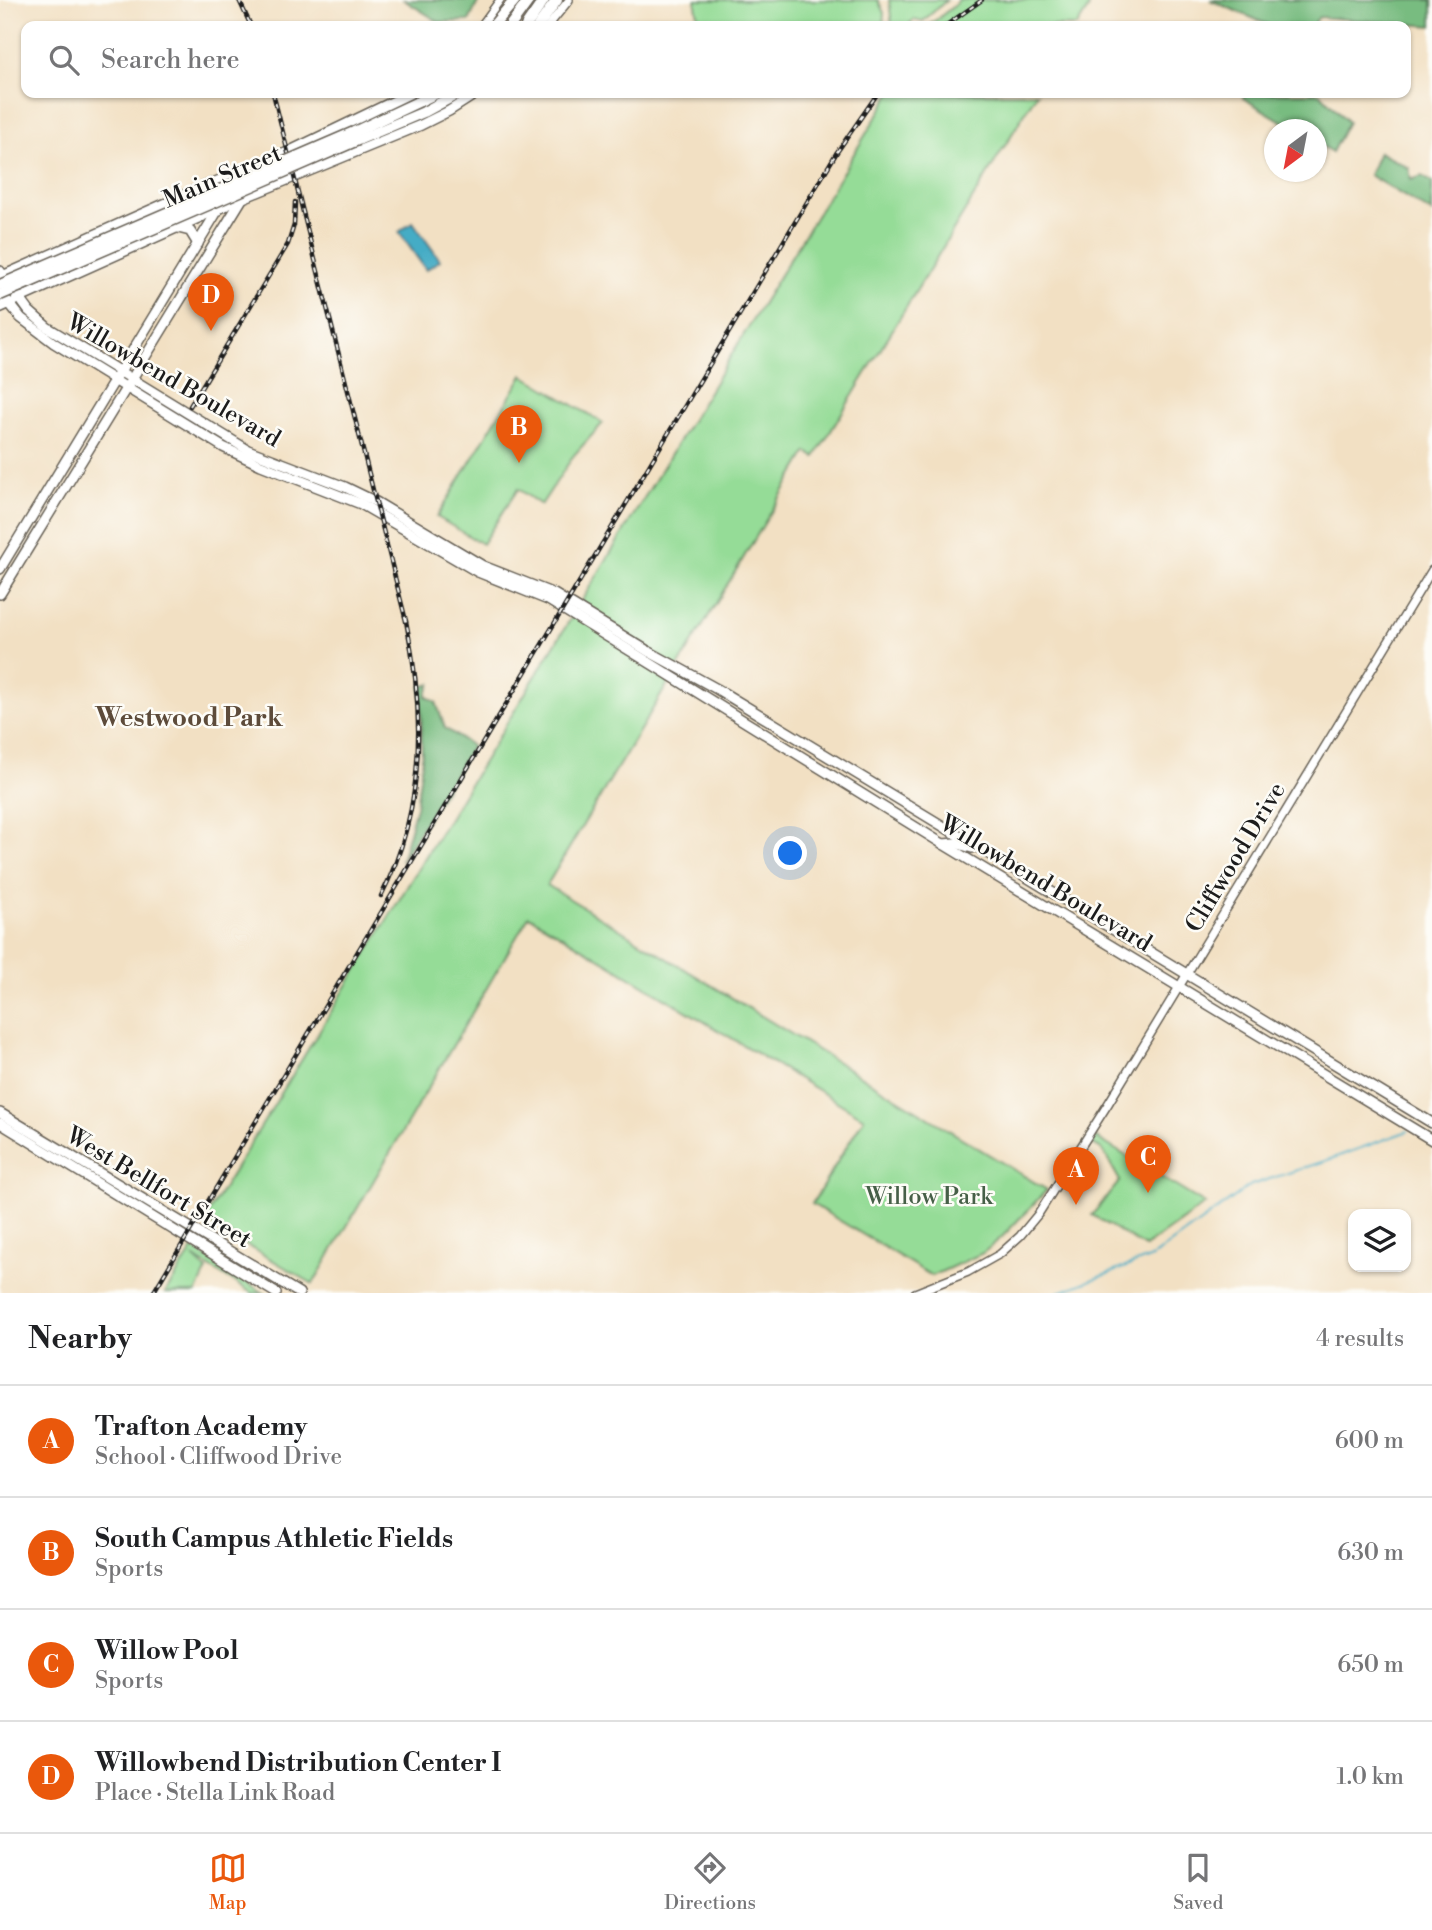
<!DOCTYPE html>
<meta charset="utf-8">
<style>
:root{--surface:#fff;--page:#f6f6f6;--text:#202124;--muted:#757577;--line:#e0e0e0;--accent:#ea580c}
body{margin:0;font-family:"Libre Bodoni",serif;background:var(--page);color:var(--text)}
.controls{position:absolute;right:21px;bottom:21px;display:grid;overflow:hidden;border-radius:14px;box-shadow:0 2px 5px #0004}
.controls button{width:63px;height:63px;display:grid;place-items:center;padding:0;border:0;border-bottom:2px solid var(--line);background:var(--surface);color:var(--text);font:35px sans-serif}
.compass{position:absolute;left:1264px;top:119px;width:63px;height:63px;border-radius:50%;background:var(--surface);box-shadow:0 2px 5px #0004;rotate:212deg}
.you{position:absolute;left:791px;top:854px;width:24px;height:24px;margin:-18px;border:5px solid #fff;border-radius:50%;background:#1a73e8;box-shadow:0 0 0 10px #1a73e833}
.badge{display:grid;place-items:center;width:46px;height:46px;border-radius:50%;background:var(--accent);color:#fff;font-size:23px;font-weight:700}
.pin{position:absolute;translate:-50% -58px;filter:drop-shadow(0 2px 4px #0008)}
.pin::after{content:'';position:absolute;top:37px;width:24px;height:21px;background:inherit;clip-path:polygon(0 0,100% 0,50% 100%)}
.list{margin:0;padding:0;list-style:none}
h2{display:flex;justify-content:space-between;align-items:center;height:91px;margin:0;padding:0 28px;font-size:30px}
h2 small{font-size:23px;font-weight:400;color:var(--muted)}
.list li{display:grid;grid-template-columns:46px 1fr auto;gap:21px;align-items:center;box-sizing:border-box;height:112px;padding:0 28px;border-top:2px solid var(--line)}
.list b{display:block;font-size:26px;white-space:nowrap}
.list p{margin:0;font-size:23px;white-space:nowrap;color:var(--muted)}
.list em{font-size:23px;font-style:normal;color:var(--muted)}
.icon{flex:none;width:38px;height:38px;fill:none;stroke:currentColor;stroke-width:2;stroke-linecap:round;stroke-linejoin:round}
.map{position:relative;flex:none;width:1432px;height:1293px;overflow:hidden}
.search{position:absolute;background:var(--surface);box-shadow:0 2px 5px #0004;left:21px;right:21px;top:21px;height:77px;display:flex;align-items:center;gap:18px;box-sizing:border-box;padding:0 24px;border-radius:14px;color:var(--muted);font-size:26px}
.sheet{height:539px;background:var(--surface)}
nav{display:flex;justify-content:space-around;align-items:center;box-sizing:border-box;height:98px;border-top:2px solid var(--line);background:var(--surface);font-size:19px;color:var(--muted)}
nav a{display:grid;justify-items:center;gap:4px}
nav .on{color:var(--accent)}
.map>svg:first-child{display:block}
.green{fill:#95dc97;stroke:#587c5a;stroke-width:2}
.forest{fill:#78bc80;stroke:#4a6c4e;stroke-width:2}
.water{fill:#45acc5;stroke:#306470;stroke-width:2}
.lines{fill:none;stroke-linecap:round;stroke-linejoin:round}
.stream{stroke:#45acc5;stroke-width:2}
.minor-casing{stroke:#676156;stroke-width:10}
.major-casing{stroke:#676156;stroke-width:12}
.highway-casing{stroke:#676156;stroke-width:13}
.minor{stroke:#fff;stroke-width:7}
.major{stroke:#fff;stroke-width:9}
.highway{stroke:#fff;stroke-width:10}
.rail-casing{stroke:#1c1c1c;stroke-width:4.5}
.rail{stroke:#fdfcf7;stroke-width:2;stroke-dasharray:5;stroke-linecap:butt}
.highway-bridge-casing{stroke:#676156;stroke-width:13;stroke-linecap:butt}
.highway-bridge{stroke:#fff;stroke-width:10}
.labels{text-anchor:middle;stroke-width:5;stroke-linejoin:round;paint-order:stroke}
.street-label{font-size:24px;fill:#1c1c1c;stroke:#fdfcf7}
.park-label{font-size:24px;fill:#465f47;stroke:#fdfcf7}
.neighbourhood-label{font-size:26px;font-weight:bold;fill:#5d4b3a;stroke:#fdfcf7}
</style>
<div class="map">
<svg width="1432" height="1293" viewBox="0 0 1432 1293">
<rect width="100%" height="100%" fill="#fdfcf7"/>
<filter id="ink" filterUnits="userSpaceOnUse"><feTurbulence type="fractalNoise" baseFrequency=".0143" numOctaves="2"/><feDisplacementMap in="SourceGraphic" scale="14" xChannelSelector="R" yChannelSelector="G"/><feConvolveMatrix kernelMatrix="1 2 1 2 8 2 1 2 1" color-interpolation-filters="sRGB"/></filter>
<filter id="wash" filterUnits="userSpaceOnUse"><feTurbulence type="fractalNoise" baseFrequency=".00686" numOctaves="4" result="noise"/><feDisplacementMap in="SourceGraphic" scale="28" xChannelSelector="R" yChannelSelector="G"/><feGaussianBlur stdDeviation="1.57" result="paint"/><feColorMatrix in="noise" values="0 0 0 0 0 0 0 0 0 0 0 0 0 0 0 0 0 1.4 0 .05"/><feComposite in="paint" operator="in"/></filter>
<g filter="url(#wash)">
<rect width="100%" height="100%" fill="#f2e0c3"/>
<!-- green -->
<g class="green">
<polygon points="695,0 878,0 884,13 883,26 700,26"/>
<polygon points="889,0 947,0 923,21 914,19 908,26 892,26"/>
<polygon points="958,0 1085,0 1089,7 1077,26 928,26 955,5"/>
<polygon points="891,93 1037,93 815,457 807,452 547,885 1047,1190 1001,1238 983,1253 932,1276 812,1204 864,1118 529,916 313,1284 204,1220"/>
<polygon points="523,375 603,423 574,455 541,505 518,489 482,544 437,517"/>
<polygon points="1095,1137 1205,1204 1145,1247 1092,1215 1120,1181 1102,1149 1091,1143"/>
<polygon points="193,1249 264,1293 252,1293 193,1257 207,1270 196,1293 165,1293"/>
</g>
<!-- forest -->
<g class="forest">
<polygon points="404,0 479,0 469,21 439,22"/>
<polygon points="1210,0 1432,0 1432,26 1319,17 1312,26 1271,26"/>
<polygon points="1244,93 1320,93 1348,122 1332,152 1317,143 1316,130 1295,129 1243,98"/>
<polygon points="1379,152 1409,168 1411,180 1422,176 1432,182 1432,213 1369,175"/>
<polygon points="431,684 426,696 436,702 445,728 472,746 401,861 416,807 422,763 421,687"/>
</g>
<!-- water -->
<polygon class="water" points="413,222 440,260 426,270 399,232"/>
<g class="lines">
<!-- stream -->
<polyline class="stream" points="1057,1293 1152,1257 1251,1185 1322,1162 1408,1131"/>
</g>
</g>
<g filter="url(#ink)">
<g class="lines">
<defs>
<g id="minor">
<polyline points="481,26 500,0"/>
<polyline points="548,26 569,0"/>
<polyline points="915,1293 968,1272 1000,1254 1020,1236 1039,1213 1108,1104 1432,570"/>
</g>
<g id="major">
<polyline points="235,183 247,168"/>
<polyline points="178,228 190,231 198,244"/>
<polyline points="0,271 29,311 47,327 248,450 345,487 376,502 483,566 554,594 646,650 717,689 1432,1123"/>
<polyline points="0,277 191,192 288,152 411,93"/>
<polyline points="6,299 21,318 54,343 223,447 261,465 361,504 478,572 548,600 943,844 1432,1140"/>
<polyline points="16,300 243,198 421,125 449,111 477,93"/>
<polyline points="0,569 218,210"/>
<polyline points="0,594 242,199"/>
<polyline points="943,844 955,843 972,848"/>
<polyline points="0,1113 299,1293"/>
<polyline points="0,1123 276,1293"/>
</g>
<g id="highway">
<polyline points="493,26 515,0"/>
<polyline points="510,26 529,0"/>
<polyline points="526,26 544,0"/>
<polyline points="538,26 557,0"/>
<polyline points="354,132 437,93"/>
<polyline points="358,140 424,112 459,93"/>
<polyline points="0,307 9,303"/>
</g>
</defs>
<!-- minor casing -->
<use href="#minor" class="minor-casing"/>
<!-- major casing -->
<use href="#major" class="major-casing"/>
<!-- highway casing -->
<use href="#highway" class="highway-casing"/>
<!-- minor -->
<use href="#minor" class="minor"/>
<!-- major -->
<use href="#major" class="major"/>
<!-- highway -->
<use href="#highway" class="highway"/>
<defs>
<g id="rail">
<polyline points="239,0 251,26"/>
<polyline points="945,26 982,0"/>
<path d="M273,93l133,528c19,91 19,189 -25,275"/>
<polyline points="190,406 288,244 294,225 295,202"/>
<polyline points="153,1293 837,152 878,93"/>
</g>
</defs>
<!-- rail casing -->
<use href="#rail" class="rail-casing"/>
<!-- rail -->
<use href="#rail" class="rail"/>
<defs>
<g id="highway-bridge">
<polyline points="0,285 354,132"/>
<polyline points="0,295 358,140"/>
</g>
</defs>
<!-- highway-bridge casing -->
<use href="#highway-bridge" class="highway-bridge-casing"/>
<!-- highway-bridge -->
<use href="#highway-bridge" class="highway-bridge"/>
</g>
</g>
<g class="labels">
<!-- street labels -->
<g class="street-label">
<text transform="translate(222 176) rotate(-23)" y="8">Main Street</text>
<text transform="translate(174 380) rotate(30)" y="8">Willowbend Boulevard</text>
<text transform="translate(1235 857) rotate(-59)" y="8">Cliffwood Drive</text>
<text transform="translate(1046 883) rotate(31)" y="8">Willowbend Boulevard</text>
<text transform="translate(159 1187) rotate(31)" y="8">West Bellfort Street</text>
</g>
<!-- park labels -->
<g class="park-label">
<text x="929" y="1204">Willow Park</text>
</g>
<!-- neighbourhood labels -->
<g class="neighbourhood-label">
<text x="189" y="726">Westwood Park</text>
</g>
</g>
</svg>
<div class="controls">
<button><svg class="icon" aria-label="layers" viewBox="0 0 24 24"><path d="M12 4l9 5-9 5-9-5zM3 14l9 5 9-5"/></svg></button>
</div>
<svg class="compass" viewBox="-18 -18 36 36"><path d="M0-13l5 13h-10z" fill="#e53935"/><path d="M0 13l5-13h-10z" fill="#757577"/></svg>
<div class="you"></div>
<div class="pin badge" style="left:1076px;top:1205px">A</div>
<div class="pin badge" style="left:519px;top:463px">B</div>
<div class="pin badge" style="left:1148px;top:1193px">C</div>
<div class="pin badge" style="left:211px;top:331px">D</div>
<div class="search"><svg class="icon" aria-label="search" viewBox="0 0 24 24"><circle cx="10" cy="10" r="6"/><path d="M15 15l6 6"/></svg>Search here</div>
</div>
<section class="sheet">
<h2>Nearby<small>4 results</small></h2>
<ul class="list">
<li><span class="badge">A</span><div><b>Trafton Academy</b><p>School · Cliffwood Drive</p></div><em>600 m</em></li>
<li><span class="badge">B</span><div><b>South Campus Athletic Fields</b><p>Sports</p></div><em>630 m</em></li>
<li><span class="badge">C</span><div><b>Willow Pool</b><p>Sports</p></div><em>650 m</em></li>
<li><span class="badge">D</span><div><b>Willowbend Distribution Center I</b><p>Place · Stella Link Road</p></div><em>1.0 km</em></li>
</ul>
</section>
<nav>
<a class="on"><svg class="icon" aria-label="map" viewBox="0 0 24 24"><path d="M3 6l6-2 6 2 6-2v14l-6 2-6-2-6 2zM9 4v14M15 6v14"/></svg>Map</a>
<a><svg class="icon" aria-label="directions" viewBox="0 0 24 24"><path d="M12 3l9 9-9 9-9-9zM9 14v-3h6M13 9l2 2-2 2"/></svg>Directions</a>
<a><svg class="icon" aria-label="saved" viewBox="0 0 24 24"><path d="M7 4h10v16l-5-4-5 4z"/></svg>Saved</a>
</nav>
